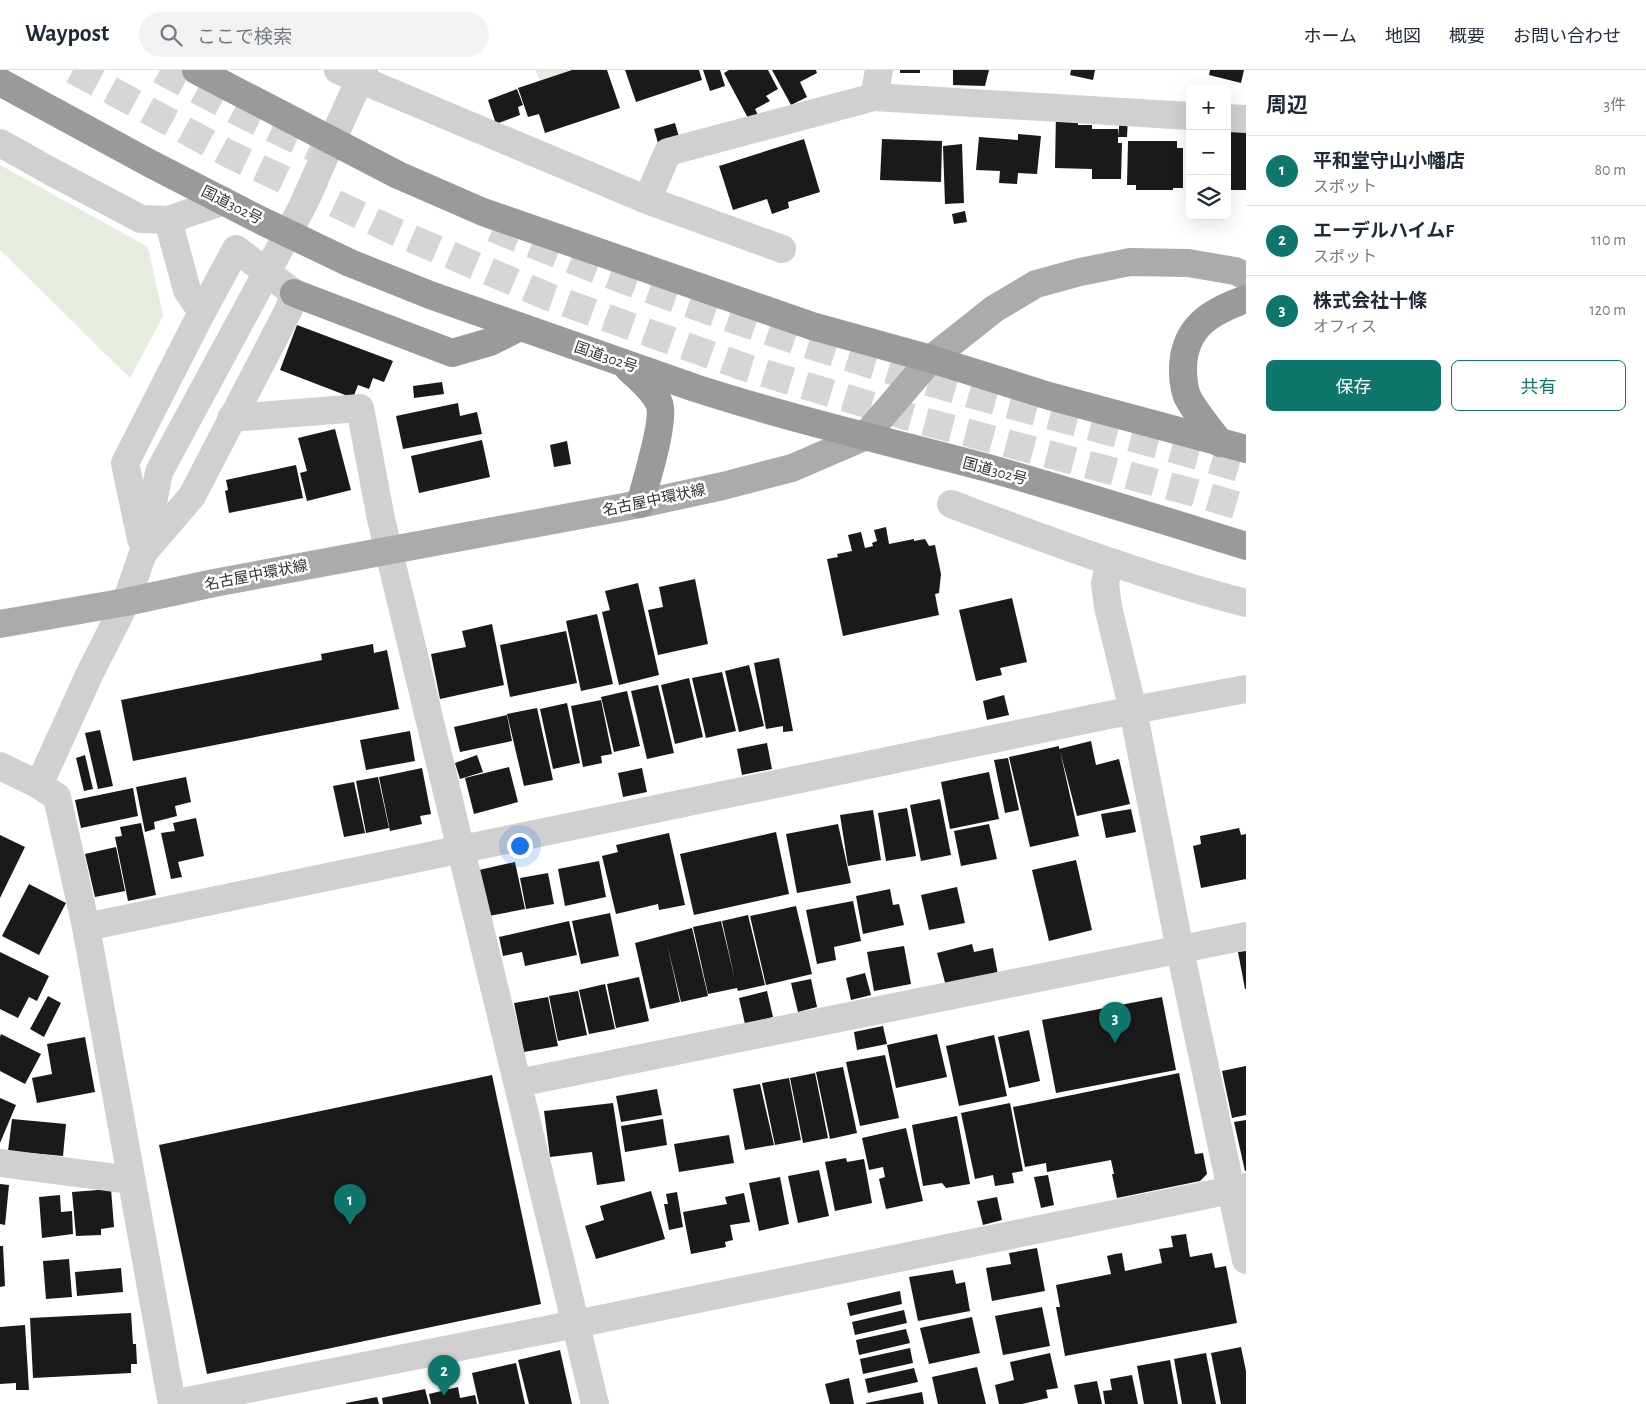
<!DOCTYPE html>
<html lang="ja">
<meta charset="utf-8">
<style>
:root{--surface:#fff;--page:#f2f2f3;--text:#1f2937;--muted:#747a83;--line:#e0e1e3;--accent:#0f766e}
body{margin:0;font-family:"Alegreya Sans","Noto Sans JP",sans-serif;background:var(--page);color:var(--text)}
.controls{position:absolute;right:15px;top:15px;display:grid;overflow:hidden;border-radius:8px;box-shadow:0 5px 20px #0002}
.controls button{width:45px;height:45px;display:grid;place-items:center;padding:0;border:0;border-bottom:1px solid var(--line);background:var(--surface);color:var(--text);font:25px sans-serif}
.you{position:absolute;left:519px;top:775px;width:18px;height:18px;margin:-12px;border:4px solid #fff;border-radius:50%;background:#1a73e8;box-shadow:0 0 0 8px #1a73e833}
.badge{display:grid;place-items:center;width:32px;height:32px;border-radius:50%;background:var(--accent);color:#fff;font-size:16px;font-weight:700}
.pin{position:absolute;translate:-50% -41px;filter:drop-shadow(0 1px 2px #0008)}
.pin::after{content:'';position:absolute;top:26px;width:18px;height:15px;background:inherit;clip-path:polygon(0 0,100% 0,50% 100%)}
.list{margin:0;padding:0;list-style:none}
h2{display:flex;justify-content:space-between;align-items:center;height:65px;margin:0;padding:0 20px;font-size:21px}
h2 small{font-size:16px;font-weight:400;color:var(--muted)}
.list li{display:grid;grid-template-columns:32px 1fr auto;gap:15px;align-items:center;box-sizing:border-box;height:70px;padding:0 20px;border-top:1px solid var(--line)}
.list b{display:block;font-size:19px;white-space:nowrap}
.list p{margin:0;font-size:16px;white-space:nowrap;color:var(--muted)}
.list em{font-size:16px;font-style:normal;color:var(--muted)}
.actions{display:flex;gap:10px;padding:15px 20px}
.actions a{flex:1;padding:11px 0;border:1px solid var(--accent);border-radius:8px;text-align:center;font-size:18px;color:var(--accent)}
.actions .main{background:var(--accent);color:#fff}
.icon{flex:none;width:28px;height:28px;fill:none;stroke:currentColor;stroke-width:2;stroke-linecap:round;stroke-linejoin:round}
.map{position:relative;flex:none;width:1246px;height:1334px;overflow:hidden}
header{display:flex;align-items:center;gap:30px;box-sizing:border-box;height:70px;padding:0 25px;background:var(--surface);border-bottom:1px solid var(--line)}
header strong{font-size:24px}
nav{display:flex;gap:28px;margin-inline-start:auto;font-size:18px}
.search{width:350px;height:45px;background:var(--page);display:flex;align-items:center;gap:12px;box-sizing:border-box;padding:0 18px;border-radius:28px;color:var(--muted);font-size:19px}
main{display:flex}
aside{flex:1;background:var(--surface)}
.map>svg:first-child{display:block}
.green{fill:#e6ecdf}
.building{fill:#1a1a1a}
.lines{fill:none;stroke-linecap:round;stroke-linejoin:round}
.highway-tunnel{stroke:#d6d6d6;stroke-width:28;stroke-dasharray:28 14;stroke-linecap:butt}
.street{stroke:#d0d0d0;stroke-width:28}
.primary{stroke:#ababab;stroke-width:28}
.highway{stroke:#9a9a9a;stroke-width:28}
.labels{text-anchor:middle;stroke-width:5;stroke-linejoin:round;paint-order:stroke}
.street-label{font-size:15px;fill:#333;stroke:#fff}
</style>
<header>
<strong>Waypost</strong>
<div class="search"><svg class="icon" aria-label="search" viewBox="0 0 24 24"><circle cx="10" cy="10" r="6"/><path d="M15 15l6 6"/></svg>ここで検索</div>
<nav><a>ホーム</a><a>地図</a><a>概要</a><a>お問い合わせ</a></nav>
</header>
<main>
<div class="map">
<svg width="1246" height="1334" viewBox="0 0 1246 1334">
<rect width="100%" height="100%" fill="#fff"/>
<!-- green -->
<g class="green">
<polygon points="535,0 581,0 540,11"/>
<polygon points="0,95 148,177 163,246 130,308 0,180"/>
</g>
<!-- building -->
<g class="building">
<polygon points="572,0 607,0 620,38 545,63 539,44 528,47 518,18"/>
<polygon points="625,0 699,0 702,10 636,32"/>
<polygon points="703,0 720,0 725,16 710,21"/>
<polygon points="729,0 768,0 778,19 766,26 770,31 755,39 758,45 749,50 724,3"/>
<polygon points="772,0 816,0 817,3 800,12 807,27 791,35"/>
<rect x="900" y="0" width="20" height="3"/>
<polygon points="953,0 989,0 985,16 953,15"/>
<polygon points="1071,0 1095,0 1093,10 1070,5"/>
<polygon points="1210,0 1244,0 1241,13 1209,5"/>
<polygon points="517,19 523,35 518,37 520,45 496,54 488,30"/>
<polygon points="1056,42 1078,43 1078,55 1092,55 1092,59 1118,59 1118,73 1122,73 1121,109 1092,109 1092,99 1055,98"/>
<polygon points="1120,47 1128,47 1127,67 1118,67"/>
<polygon points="675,53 681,74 660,80 654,59"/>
<rect x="1227" y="61" width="19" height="59"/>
<polygon points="1018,64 1041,66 1037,104 1018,103 1017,114 999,113 1000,101 976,100 979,67 1018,70"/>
<polygon points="804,69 820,122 788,132 789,138 772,144 767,129 733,140 719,96"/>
<polygon points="882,69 942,71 941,112 880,110"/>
<polygon points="1128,71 1177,71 1177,78 1183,78 1183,118 1173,118 1173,120 1136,120 1136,115 1127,115"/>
<polygon points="1188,72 1190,72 1190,123 1187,123"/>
<polygon points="962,74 964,133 945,134 943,76"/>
<polygon points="965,141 967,152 954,154 952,144"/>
<polygon points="297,255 393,291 384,312 373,308 369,319 358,315 353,328 280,300"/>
<polygon points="442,312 444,324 414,328 413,316"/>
<polygon points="458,333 460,346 477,342 482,364 403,379 396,346"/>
<polygon points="335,359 351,420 307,431 300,403 307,401 298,368"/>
<polygon points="482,370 490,407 419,423 411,386"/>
<polygon points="567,371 571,394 554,397 550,375"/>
<polygon points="296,395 303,428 229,443 225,421 228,420 226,410"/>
<polygon points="886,457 889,474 914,469 914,471 925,469 929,476 935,475 941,504 939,523 935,524 939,545 843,566 827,489 838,487 837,484 852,481 848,465 861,462 865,478 873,476 872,473 877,471 874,460"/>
<polygon points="695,509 708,574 658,585 648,540 663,537 659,517"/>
<polygon points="638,513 659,605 619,615 602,542 610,540 605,521"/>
<polygon points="1012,528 1027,592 1000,598 1002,605 976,611 959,540"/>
<polygon points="597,544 613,614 581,621 566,551"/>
<polygon points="492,554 504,615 440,629 431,584 466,577 462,561"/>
<polygon points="566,561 577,613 510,627 500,575"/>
<polygon points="373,574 374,583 387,580 399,639 133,691 121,630 322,590 321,584"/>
<polygon points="779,588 793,661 783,662 783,656 766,659 754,593"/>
<polygon points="749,595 764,656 739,662 725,601"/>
<polygon points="722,602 736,661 706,668 692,608"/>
<polygon points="689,608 703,667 675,674 661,615"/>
<polygon points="658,615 674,683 647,689 631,621"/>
<polygon points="627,621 640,676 614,682 601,627"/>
<polygon points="1004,625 1009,645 987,650 983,631"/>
<polygon points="601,630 612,684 601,686 602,693 583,697 571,636"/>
<polygon points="567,633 580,693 553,699 540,639"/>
<polygon points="537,638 553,710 524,716 507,644"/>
<polygon points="507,645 512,671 460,682 454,657"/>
<polygon points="100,660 113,716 98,719 85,663"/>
<polygon points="410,661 415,691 366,700 360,670"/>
<polygon points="1091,671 1096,695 1119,689 1130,734 1077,746 1060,681 1079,766 1030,777 1009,687 1059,676 1059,679"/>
<polygon points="767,673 772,699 742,705 737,679"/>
<polygon points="85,685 93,719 84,721 76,688"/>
<polygon points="477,685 483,702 460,709 455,693"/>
<polygon points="1008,688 1019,740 1005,743 994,690"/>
<polygon points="509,697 518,732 474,744 465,708"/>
<polygon points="422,698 431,744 420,746 422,754 390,761 379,707"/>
<polygon points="642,698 647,722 623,727 618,703"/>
<polygon points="989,702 999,749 950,759 941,712"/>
<polygon points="186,707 191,732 175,736 177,746 154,752 155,759 145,762 136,717"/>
<polygon points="378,707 389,758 366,763 356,711"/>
<polygon points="354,712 365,763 344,767 333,716"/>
<polygon points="133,718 138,746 81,758 75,730"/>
<polygon points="940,729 951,785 921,791 910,735"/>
<polygon points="907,738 916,786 886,791 878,743"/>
<polygon points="1131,739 1136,762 1106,768 1101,744"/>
<polygon points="873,740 881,790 848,796 840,745"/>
<polygon points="196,748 204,786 178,792 182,807 171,809 161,763 175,761 173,753"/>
<polygon points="141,753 156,825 128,831 115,767 122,766 120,757"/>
<polygon points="838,754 851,813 797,823 786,764"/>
<polygon points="989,754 997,789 961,796 954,761"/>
<polygon points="1239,758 1241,765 1246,764 1246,809 1201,818 1193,776 1201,774 1200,766"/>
<polygon points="776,762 789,824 694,845 680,784"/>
<polygon points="669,763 685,835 659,840 658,834 616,844 602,786 618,782 616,775"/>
<polygon points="0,765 25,777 0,828"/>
<polygon points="116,777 125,821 95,827 85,784"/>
<polygon points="1076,790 1092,860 1049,871 1032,800"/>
<polygon points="599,791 606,827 565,836 558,799"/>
<polygon points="515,792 525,839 489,846 479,800"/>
<polygon points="548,803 554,834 526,839 520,808"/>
<polygon points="29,814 66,833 39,885 2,866"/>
<polygon points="957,817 965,853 929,860 921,825"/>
<polygon points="890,819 893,835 899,834 904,855 863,864 856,826"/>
<polygon points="853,831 861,871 834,877 836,890 817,894 806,840"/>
<polygon points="796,836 812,904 766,915 750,846"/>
<polygon points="610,843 619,886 581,894 572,851"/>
<polygon points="748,845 765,915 738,921 737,918 708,924 693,857 721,851 735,910 722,851"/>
<polygon points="569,851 577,885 525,896 522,882 503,886 499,867"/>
<polygon points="692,858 708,926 681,932 667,874 680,932 650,939 635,873"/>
<polygon points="972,874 974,882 993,878 998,905 946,916 937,883"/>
<polygon points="904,876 911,914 874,921 867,882"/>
<polygon points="1246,881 1246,919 1245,919 1238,882"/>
<polygon points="0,882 49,906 37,931 29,927 18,948 0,939"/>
<polygon points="865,903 871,925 851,930 846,908"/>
<polygon points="639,907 649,951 616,958 607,914"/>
<polygon points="811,909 817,937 798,942 791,913"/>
<polygon points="605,914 615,959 589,964 579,920"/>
<polygon points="578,921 587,965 558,971 549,926"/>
<polygon points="767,921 773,947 745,954 739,928"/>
<polygon points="48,926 61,933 44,967 30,959"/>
<polygon points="548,927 558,976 524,982 514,933"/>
<polygon points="1162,927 1176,1000 1056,1023 1042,950"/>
<polygon points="883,956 887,974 857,980 854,962"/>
<polygon points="1029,960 1040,1011 1009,1018 998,967"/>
<polygon points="1,964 41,984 25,1014 0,1001 0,967"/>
<polygon points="937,964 947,1007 896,1018 887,975"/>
<polygon points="994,965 1007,1026 959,1036 946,976"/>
<polygon points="85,967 95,1022 37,1033 32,1008 52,1004 47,974"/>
<polygon points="885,985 899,1048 860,1056 846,992"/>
<polygon points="1246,996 1246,1045 1232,1048 1222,1001"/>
<polygon points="843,997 857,1063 830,1069 816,1002"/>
<polygon points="815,1003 828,1068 803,1073 790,1008"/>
<polygon points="1179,1003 1195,1084 1203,1083 1207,1104 1200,1111 1117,1128 1112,1104 1114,1104 1111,1090 1047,1102 1046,1093 1025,1097 1013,1037"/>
<polygon points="492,1005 541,1234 207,1304 159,1075"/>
<polygon points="789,1008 801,1070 775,1075 762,1013"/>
<polygon points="760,1014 774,1075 745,1080 733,1019"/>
<polygon points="657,1019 662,1045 621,1052 616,1026"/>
<polygon points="0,1028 16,1035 0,1073"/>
<polygon points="613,1033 625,1111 597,1115 592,1082 550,1087 544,1041"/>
<polygon points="1010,1033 1023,1101 1012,1103 1014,1113 995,1116 993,1105 975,1109 961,1043"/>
<polygon points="957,1046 970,1114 946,1118 942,1113 923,1116 912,1055"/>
<polygon points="12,1049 66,1054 63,1086 8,1081"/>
<polygon points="663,1049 667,1075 625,1082 621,1056"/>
<polygon points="1246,1050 1246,1101 1245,1101 1234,1052"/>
<polygon points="906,1058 923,1131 886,1139 879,1109 885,1107 883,1097 869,1100 862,1068"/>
<polygon points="729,1065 734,1093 679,1102 674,1074"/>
<polygon points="846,1088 847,1092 864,1089 872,1133 835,1141 825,1092"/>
<polygon points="819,1100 829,1146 798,1153 788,1106"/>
<polygon points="1048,1105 1054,1135 1041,1138 1034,1107"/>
<polygon points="780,1107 789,1154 759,1161 749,1113"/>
<polygon points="0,1114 9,1115 5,1155 0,1154"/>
<polygon points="111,1119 114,1157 101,1159 101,1165 76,1166 72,1122"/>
<polygon points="651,1121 665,1169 596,1189 585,1156 604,1150 600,1136"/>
<polygon points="677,1122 683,1157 669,1160 664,1134 668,1134 666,1124"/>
<polygon points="744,1123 750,1152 730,1155 733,1170 725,1172 726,1177 691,1184 683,1142 727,1134 725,1127"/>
<polygon points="60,1125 61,1142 72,1141 73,1164 42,1168 39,1127"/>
<polygon points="997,1127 1002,1150 983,1155 977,1131"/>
<polygon points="1186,1164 1190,1187 1212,1183 1215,1198 1226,1196 1237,1253 1065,1286 1056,1237 1060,1237 1056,1215 1111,1204 1107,1186 1115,1184 1122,1183 1125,1201 1162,1193 1159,1179 1173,1177 1171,1166"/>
<polygon points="0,1176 3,1176 5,1216 0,1217"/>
<polygon points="1037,1178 1045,1221 992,1231 986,1198 1011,1194 1009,1183"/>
<polygon points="69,1189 72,1227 46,1229 43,1191"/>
<polygon points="121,1198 123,1222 77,1226 75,1202"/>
<polygon points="953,1200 956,1214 965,1212 970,1241 918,1251 909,1207"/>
<polygon points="900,1221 902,1234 850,1246 847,1233"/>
<polygon points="1042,1237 1050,1276 1003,1285 995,1246"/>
<polygon points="904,1240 907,1253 855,1265 852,1252"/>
<polygon points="131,1243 133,1274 136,1274 137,1294 131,1294 131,1303 33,1308 30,1248"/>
<polygon points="972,1247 980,1283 929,1294 920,1258"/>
<polygon points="25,1255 29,1320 16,1320 16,1313 0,1314 0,1257"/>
<polygon points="906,1259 910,1273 859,1285 856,1270"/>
<polygon points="1241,1277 1246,1301 1246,1334 1221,1334 1211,1283"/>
<polygon points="910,1278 913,1293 863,1304 860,1289"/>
<polygon points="560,1280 572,1334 529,1334 518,1290"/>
<polygon points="1050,1283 1058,1318 1046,1320 1048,1328 1022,1334 999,1334 995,1315 1014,1310 1010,1292"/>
<polygon points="1206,1283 1216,1334 1182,1334 1174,1289"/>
<polygon points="1170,1290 1178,1334 1144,1334 1137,1296"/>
<polygon points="516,1293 525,1334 479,1334 472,1303"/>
<polygon points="977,1297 986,1334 938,1334 932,1307"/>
<polygon points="914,1298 918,1312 868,1323 865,1309"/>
<polygon points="1132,1305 1138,1334 1105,1334 1103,1321 1112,1320 1110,1309"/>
<polygon points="849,1308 854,1334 830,1334 825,1314"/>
<polygon points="1097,1311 1102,1334 1078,1334 1074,1315"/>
<polygon points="458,1317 460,1328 475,1325 477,1334 431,1334 429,1324"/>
<polygon points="425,1319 429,1334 383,1334 382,1328"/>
<polygon points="922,1322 924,1334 866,1334 866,1333"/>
<polygon points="377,1327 379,1334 346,1334 346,1333"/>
</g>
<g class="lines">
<!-- highway-tunnel -->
<g class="highway-tunnel">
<polyline points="73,0 229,84 394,161 549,227 744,297 919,350 1195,423 1246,438"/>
<polyline points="160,0 248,47 346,93"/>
<path d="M493,158c144,60 293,112 443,156 103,30 207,55 310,86"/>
</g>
<!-- street -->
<g class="street">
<polyline points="338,0 647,130 782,179"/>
<polyline points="874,27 879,0"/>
<polyline points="1227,48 1246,49"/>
<polyline points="0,73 52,102 141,149 168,150 224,131"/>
<polyline points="647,130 668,82 874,27 1190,46"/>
<polyline points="231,348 360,338 381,449 595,1334"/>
<path d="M951,434c97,36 194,73 295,99"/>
<polyline points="141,469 125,393 202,242 187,220 168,150"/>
<polyline points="144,482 192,426 289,239 294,223 236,179 202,242"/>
<polyline points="1110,492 1105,513 1108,537 1133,640 1180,880 1246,1190"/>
<polyline points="0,696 39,715"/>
<polyline points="86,857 1133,640 1246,619"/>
<polyline points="518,1013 1246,866"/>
<polyline points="0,1093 131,1110"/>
<polyline points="172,1334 86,857 57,727 39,715 90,603 126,532 143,483 159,402 301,139 364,0"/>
<polyline points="172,1334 576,1254 1246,1117"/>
</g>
<!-- primary -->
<polyline class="primary" points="0,554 126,532 214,513 640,434 723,416 792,398 864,367 931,289 994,239 1036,214 1080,202 1130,192 1188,193 1235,201 1246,206"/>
<!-- highway -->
<g class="highway">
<polyline points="196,0 398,105 483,142 812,256 931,289 1049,326 1246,379"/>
<path d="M0,12l151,82 111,57 88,42 80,32 265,93c96,31 195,54 293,80 86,24 172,51 258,78"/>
<polyline points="294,223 452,283 490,272 520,257"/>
<path d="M628,298c11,11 24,20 31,35 7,16 -14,82 -19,101"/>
<path d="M1220,373c-11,-16 -25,-30 -33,-47 -4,-10 -4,-20 -4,-30 2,-40 29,-55 63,-67"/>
</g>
</g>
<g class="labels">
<!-- street labels -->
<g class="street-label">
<text transform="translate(232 135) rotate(27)" y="5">国道302号</text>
<text transform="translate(606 287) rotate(19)" y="5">国道302号</text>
<text transform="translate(995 401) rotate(15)" y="5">国道302号</text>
<text transform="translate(654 430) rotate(-12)" y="5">名古屋中環状線</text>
<text transform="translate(256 505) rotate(-11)" y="5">名古屋中環状線</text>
</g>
</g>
</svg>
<div class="controls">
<button>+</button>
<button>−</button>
<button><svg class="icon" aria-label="layers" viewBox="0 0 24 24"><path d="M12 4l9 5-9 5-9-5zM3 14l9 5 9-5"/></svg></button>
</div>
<div class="you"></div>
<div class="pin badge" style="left:350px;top:1155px">1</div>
<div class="pin badge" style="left:444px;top:1326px">2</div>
<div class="pin badge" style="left:1115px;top:973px">3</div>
</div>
<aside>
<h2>周辺<small>3件</small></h2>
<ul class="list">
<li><span class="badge">1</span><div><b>平和堂守山小幡店</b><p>スポット</p></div><em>80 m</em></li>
<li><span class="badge">2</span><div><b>エーデルハイムF</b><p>スポット</p></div><em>110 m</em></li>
<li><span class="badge">3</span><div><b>株式会社十條</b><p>オフィス</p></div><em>120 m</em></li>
</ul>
<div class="actions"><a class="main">保存</a><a>共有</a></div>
</aside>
</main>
